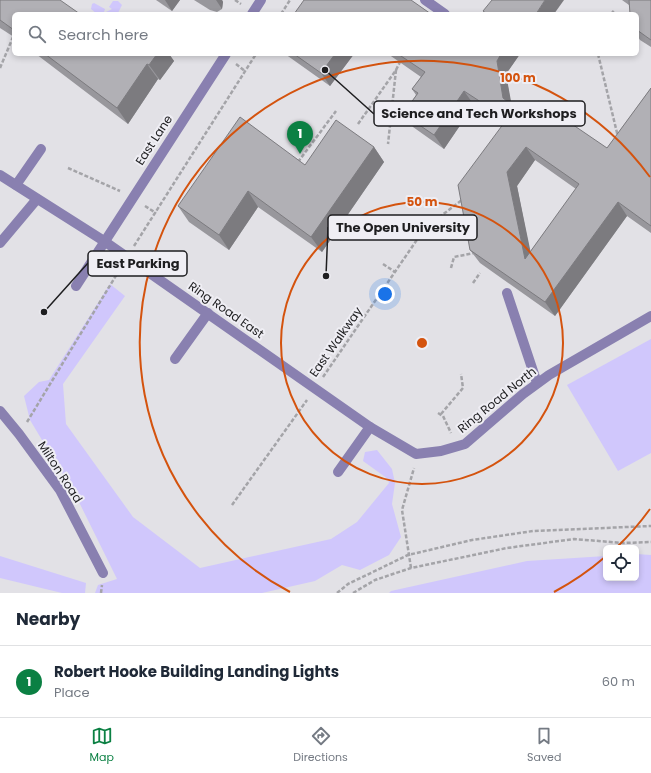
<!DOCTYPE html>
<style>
:root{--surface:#fff;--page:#f6f6f7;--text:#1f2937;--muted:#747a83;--line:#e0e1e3;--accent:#0b8043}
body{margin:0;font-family:Poppins,sans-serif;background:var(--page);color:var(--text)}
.controls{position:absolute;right:12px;bottom:12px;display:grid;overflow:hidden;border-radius:6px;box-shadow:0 2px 6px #0003}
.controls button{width:36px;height:36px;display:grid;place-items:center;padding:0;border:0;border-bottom:1px solid var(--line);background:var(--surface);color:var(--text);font:20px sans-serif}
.you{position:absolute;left:385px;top:294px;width:14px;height:14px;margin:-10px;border:3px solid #fff;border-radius:50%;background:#1a73e8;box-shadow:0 0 0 6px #1a73e833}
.badge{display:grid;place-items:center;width:26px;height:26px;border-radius:50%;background:var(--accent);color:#fff;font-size:13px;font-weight:700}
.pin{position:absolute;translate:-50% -33px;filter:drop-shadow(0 1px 2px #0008)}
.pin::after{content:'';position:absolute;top:21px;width:14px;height:12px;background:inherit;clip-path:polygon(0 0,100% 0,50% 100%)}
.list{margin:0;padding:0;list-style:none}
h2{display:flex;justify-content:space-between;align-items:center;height:52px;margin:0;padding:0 16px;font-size:17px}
h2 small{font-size:13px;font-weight:400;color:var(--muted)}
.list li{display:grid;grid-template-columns:26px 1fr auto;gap:12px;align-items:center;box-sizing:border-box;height:72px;padding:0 16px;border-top:1px solid var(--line)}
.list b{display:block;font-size:15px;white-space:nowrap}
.list p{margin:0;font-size:13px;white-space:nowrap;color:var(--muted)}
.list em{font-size:13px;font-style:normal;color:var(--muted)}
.icon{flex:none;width:22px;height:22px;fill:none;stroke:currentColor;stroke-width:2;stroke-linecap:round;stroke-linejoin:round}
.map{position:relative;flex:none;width:651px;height:593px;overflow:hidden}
.search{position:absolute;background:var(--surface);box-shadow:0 2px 6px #0003;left:12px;right:12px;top:12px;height:44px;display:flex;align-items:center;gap:10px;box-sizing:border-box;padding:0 14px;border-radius:6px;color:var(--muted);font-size:15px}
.sheet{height:124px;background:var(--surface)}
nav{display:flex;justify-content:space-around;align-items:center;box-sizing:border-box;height:56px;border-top:1px solid var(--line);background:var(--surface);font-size:11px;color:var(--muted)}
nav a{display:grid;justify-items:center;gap:2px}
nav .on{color:var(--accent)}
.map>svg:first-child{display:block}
.green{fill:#d0c7fc}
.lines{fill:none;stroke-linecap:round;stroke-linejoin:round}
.path{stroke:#a4a4a8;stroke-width:2.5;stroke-dasharray:4 2;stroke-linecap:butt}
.minor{stroke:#8980b0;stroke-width:10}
.wall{fill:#98979c;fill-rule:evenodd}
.shaded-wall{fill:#7c7b7f}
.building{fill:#b1b0b5;stroke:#7c7b7f;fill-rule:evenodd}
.ring{fill:none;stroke:#d4530e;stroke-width:2}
.labels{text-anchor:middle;stroke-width:4;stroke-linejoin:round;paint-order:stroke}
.street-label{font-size:12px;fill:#1e1e20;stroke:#efeef4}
.centre{fill:#d4530e;stroke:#efeef4;stroke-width:2}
.ring-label{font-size:12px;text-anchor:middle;font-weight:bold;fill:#d4530e;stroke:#efeef4;stroke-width:4;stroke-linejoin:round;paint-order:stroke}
.leader{fill:none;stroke:#1e1e20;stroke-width:1.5}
.callout-dot{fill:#1e1e20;stroke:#efeef4;stroke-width:1.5}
.callout{fill:#efeef4;stroke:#1e1e20;stroke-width:1.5}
.callout-label{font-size:13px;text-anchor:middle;font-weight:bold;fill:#1e1e20}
</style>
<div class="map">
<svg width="651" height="593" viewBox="0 0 651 593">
<rect width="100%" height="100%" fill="#e2e1e6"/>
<!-- green -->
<g class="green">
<polygon points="113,1 118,1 122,5 118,13 97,14 91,9 92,4 94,3 105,9 104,12 106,12 112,9 109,7"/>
<polygon points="110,284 125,296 63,384 66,424 133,517 200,568 331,539 357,522 389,483 388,479 363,461 365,452 377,450 392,469 395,483 392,504 401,537 389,555 360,570 342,565 315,581 262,593 95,593 98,585 117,579 78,500 30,420 24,396 39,382 49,380"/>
<polygon points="651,339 651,453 618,471 567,385"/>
<polygon points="636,554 651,555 651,593 389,593 391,591 527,561 606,556 606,578 636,578"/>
<polygon points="0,556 86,583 85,593 62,593 0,578"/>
</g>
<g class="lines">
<!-- path -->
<g class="path">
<polyline points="235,0 241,4"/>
<polyline points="612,11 615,14"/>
<polyline points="281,14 290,0"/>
<polyline points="598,54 618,137"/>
<polyline points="236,64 245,71"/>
<polyline points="0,68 13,37"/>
<polyline points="396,70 400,62"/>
<polyline points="358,124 396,70 388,144"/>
<polyline points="298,162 336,111"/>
<polyline points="68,168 120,191"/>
<polyline points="145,206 156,213"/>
<polyline points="134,246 256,54"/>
<polyline points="383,264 395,272"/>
<polyline points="451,268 454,257 474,253"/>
<polyline points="473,283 480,273"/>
<polyline points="323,377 425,228 462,200"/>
<polyline points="438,413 443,416 451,433"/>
<polyline points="441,414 463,388 461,374"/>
<polyline points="27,422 120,269"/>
<polyline points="232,505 307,400"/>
<polyline points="411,568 402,510 414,468"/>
<polyline points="101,593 102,585"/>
<polyline points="337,593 348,584 408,555 472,540 533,531 651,526"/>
<polyline points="353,593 375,580 411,568 507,548 574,539 623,543 651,542"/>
</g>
<!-- minor -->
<g class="minor">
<polyline points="425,0 445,14"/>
<polyline points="252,14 261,0"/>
<polyline points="0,175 104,241 370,427 416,454 441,451 465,444 523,394 549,375 651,316"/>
<polyline points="16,185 41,149"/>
<polyline points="0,243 37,199"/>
<polyline points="76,286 226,54"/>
<polyline points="507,293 537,383"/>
<polyline points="175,359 208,313"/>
<polyline points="0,411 19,434 60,490 103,573"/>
<polyline points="338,472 370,427"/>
</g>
</g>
<!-- wall -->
<g class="wall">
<polygon points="0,0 14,14 14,37 0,28"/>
<polygon points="156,0 180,0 172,11"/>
<polygon points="194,0 222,0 223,2 222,9 217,12 210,10"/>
<polygon points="622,0 651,0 651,47 640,40 637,35 637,14 629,5"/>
<polygon points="36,54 169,54 174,61 160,80 158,79 128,124"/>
<polygon points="285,54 354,54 330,86"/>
<path d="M388,54h132l-14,20 5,31 16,12 80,31 44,-60v145l-24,-17 -72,100 -75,-53 -10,-13 33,-126 -29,-19 -30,44 -31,-22 -10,-13 13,-19 -4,-6 9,-12zM535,160l41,29 -46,63 -13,-66z"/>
<polygon points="374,147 384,162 322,252 258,207 229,250 189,222 178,206 305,165"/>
</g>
<!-- shaded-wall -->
<g class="shaded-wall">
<polygon points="165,0 180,0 172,11"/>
<polygon points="216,0 222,0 223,2 222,9"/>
<polygon points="545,0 564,0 554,14 536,14"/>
<polygon points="157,54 169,54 174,61 160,80 149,65"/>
<polygon points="335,54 354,54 330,86 321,73"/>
<polygon points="501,54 520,54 506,74 513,112 503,98 497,61"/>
<polygon points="147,64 158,79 128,124 117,108"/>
<polygon points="464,91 474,105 444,149 434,135"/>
<polygon points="374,147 384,162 322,252 311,237"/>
<polygon points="526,147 535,160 517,186 535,273 525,259 507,172"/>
<polygon points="248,191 258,207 229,250 219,235"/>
<polygon points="618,202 627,216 555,316 545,302"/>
</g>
<!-- building -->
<g class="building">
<polygon points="0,0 60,0 80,14 14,14 14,30 0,20"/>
<polygon points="304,0 411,0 431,14 294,14"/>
<polygon points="492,0 545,0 536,14 487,14 483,11"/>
<polygon points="629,0 651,0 651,40 637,30 637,14 630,14"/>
<polygon points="45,54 157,54 149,65 147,64 117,108"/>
<polygon points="294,54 335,54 321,73"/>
<path d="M398,54h103l-4,7 6,37 24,19 11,-16 69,47 44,-60v138l-33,-24 -73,100 -75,-52 -12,-65 49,-66 -43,-28 -30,44 -31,-21 15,-21 -6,-4 13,-17zM526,147l53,37 -54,75 -18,-87z"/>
<polygon points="240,117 305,165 336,120 374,147 311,237 248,191 219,235 178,206"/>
</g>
<!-- distance rings -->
<g class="ring">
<circle cx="422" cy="343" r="141"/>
<path d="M650 509A282 282 0 0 1 616 548M605 557A282 282 0 0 1 554 592M290 592A282 282 0 1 1 650 177"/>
</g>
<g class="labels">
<!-- street labels -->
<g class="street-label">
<text transform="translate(154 140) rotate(-57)" y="4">East Lane</text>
<text transform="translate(226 310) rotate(35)" y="4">Ring Road East</text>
<text transform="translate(336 342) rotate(-55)" y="4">East Walkway</text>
<text transform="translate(497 400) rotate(-39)" y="4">Ring Road North</text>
<text transform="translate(60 472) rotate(57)" y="4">Milton Road</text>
</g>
</g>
<circle cx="422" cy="343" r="6" class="centre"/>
<g class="ring-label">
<text x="518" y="82">100 m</text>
<text x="422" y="206">50 m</text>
</g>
<!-- callouts -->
<path class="leader" d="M325 70L374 114M326 276L328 227M44 312L88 263"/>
<g class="callout-dot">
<circle cx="325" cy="70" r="4"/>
<circle cx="326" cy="276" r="4"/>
<circle cx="44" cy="312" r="4"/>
</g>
<g class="callout">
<rect x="374" y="101" width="211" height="25" rx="4"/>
<rect x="328" y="215" width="149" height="25" rx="4"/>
<rect x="88" y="251" width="99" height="25" rx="4"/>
</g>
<g class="callout-label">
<text x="479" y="118">Science and Tech Workshops</text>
<text x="403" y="232">The Open University</text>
<text x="138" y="268">East Parking</text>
</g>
</svg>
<div class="controls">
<button><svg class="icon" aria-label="locate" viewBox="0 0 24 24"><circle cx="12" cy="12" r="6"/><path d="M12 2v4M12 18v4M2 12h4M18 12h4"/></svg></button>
</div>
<div class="you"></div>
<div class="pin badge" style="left:300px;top:154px">1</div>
<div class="search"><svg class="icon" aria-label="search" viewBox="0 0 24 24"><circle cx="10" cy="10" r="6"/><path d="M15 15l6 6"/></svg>Search here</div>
</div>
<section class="sheet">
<h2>Nearby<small></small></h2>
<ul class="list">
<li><span class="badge">1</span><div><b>Robert Hooke Building Landing Lights</b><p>Place</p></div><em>60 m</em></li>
</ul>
</section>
<nav>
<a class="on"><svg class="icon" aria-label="map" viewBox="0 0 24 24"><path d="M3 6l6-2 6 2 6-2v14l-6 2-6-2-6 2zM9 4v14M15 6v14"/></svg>Map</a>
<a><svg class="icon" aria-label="directions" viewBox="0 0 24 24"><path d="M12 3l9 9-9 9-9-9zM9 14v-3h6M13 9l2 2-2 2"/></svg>Directions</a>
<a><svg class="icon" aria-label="saved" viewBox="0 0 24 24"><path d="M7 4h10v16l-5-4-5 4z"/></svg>Saved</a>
</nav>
